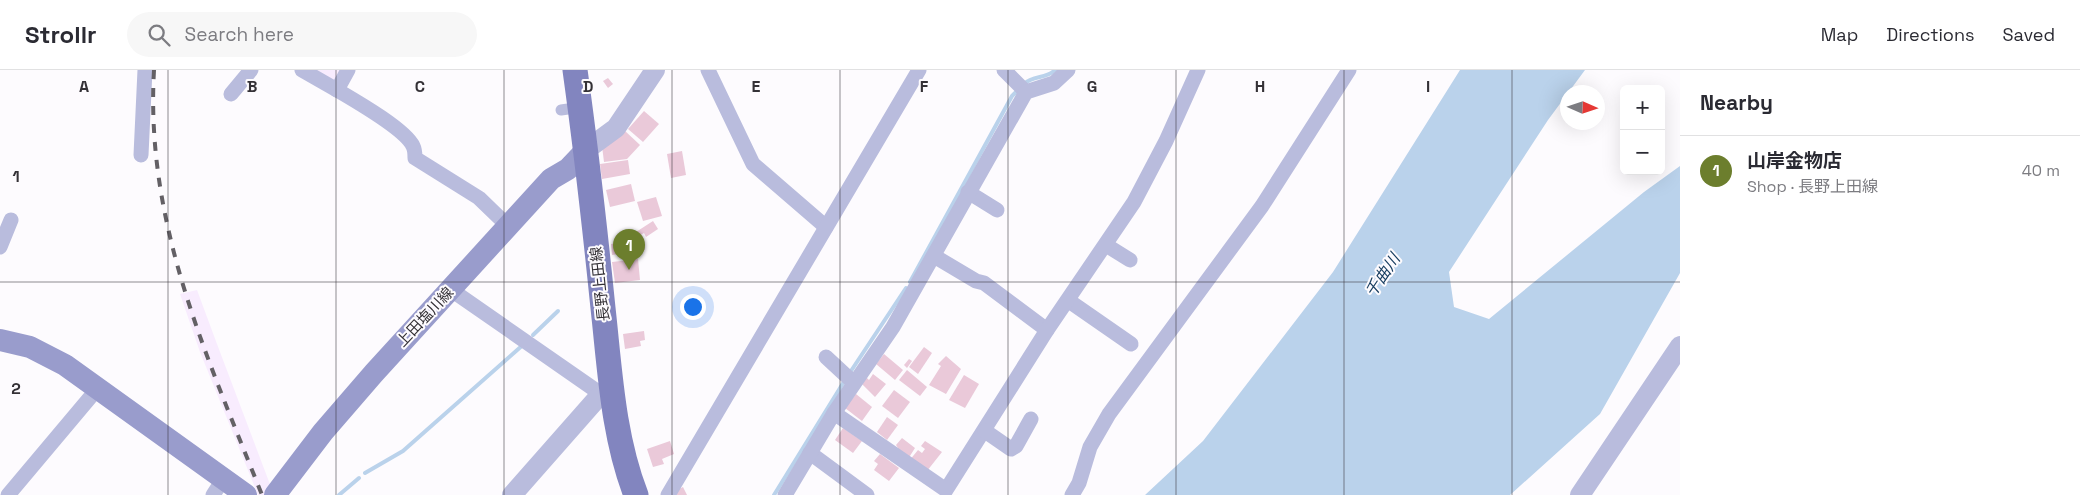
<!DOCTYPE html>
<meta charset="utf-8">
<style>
:root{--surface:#fff;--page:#f7f7f7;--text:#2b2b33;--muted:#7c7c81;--line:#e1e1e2;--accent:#6c7e2d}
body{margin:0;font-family:"Space Grotesk","Noto Sans JP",sans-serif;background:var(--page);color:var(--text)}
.controls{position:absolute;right:15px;top:15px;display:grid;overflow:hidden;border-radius:8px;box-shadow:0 5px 20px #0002}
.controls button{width:45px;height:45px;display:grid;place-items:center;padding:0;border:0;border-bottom:1px solid var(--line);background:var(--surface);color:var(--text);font:25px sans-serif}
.compass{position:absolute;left:1560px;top:15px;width:45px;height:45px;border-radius:50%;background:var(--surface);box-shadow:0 5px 20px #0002;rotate:93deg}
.you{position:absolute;left:692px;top:236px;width:18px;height:18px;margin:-12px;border:4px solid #fff;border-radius:50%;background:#1a73e8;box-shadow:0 0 0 8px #1a73e833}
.badge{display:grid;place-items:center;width:32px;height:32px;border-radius:50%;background:var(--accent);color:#fff;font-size:16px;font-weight:700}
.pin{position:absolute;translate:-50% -41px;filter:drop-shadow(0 1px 2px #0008)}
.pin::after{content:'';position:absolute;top:26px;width:18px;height:15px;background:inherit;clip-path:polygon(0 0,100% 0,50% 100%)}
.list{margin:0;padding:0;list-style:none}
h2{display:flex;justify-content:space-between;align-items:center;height:65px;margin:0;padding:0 20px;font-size:21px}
h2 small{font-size:16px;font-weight:400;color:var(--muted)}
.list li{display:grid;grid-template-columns:32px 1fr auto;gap:15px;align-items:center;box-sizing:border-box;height:70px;padding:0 20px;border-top:1px solid var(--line)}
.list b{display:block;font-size:19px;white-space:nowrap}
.list p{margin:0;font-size:16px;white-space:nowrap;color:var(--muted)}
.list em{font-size:16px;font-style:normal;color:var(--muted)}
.icon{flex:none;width:28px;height:28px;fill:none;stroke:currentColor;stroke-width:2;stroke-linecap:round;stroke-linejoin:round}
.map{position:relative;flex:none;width:1680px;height:425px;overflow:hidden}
header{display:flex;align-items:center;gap:30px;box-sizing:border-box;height:70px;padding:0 25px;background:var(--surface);border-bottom:1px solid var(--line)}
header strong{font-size:24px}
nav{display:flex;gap:28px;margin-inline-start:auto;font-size:18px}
.search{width:350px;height:45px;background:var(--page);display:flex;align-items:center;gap:12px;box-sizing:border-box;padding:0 18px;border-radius:28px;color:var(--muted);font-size:19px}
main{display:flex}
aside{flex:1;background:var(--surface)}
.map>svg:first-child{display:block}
.built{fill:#f8ecfe}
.water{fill:#bad2eb}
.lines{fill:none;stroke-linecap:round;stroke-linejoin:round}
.stream{stroke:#bad2eb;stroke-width:4}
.building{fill:#eac9d9}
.pedestrian{stroke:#b9bcdd;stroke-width:11}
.minor{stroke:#b9bcdd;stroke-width:15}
.tertiary{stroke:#b9bcdd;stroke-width:20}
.secondary{stroke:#999ccc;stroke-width:22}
.primary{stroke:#8285bf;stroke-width:25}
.rail{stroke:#636065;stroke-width:4;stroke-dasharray:9 9;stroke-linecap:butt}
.grid{fill:none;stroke:#343136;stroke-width:1;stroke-opacity:0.55}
.labels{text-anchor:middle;stroke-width:4;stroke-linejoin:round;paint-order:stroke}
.street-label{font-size:15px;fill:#343136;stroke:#fdfbfe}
.water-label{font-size:16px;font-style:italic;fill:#183e60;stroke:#fdfbfe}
.grid-label{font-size:16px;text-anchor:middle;font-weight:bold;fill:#343136;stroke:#fdfbfe;stroke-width:4;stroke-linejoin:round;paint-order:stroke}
</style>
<header>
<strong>Strollr</strong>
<div class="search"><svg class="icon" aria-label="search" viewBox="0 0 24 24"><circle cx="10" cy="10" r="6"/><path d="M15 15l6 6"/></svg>Search here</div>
<nav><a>Map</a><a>Directions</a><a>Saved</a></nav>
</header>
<main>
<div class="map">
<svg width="1680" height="425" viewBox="0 0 1680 425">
<rect width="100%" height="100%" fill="#fdfbfe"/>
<!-- built -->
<g class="built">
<polygon points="311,0 344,0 336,15"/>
<polygon points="197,220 217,274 274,425 258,425 200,282 180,224"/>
</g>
<!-- water -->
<polygon class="water" points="1460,0 1585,0 1548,50 1449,202 1454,237 1489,249 1644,122 1680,96 1680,203 1600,344 1510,425 1145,425 1203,371 1333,202"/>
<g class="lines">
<!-- stream -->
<g class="stream">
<path d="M1024,14c9,-9 23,-5 31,-14"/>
<polyline points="910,212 1012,26 1019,19"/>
<polyline points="533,265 558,241"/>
<polyline points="849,304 906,218"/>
<polyline points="365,403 403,381 524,274"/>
<polyline points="339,425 359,408"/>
<polyline points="774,425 845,310"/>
</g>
</g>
<!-- building -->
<g class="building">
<polygon points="608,8 613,14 608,18 603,11"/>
<polygon points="644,41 659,54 643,72 628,59"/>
<polygon points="624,60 640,75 627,89 604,92 602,76"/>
<polygon points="682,81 686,105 671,108 667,84"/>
<polygon points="628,90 630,104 602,109 600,94"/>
<polygon points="631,114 635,131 610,137 606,120"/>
<polygon points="656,127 662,146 643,151 637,132"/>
<polygon points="653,151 658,159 646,167 644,163 639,166 636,162"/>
<polygon points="643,169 645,180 612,185 611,174"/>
<polygon points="638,189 640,210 615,213 612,192"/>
<polygon points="644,261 645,270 640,271 641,276 625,279 623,264"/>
<polygon points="924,277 932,283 918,304 909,297"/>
<polygon points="884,284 903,300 895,310 876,294"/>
<polygon points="946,286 961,299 946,324 929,315 941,296 938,294"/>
<polygon points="909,289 912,291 907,298 904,295"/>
<polygon points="907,300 927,317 920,326 899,310"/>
<polygon points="873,304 886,314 875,327 861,313 866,307 869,310"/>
<polygon points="964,305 979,314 965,338 949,330"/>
<polygon points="894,320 910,332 898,348 882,336"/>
<polygon points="856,324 872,337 862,351 845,338"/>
<polygon points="887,347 898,355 887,370 877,362"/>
<polygon points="843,358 862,371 853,383 835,370"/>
<polygon points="902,368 915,378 908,389 897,380 898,378 896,375"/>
<polygon points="670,371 674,384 662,389 664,394 653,397 647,379"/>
<polygon points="925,371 942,382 927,401 909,391 918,380 922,383 925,379 921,376"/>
<polygon points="880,384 899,398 889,411 874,400 878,394 874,391"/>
<polygon points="683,417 687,425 677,425 675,421"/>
</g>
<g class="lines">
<!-- pedestrian -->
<polyline class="pedestrian" points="561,40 582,37"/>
<!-- minor -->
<g class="minor">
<polyline points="302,0 337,20 348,0"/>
<polyline points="708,0 753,94 826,157"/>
<polyline points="1004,0 1026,22"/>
<path d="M337,20c17,10 68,39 76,56 2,4 2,9 2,12l64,40 28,27"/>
<polyline points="231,24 251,0"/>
<polyline points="141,85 145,0"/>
<polyline points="968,122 997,140"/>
<polyline points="1106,175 1130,190"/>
<polyline points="0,177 11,150"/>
<polyline points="934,186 976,211 984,213 1047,260"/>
<polyline points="450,219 601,324 610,323"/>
<polyline points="1069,231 1131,274"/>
<polyline points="826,287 854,313"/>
<polyline points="834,343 946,420 1047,260 1134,132 1166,71 1198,0"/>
<polyline points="985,361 1011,379 1016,376 1031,349"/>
<polyline points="810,383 867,425"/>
<polyline points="8,425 98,318"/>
<polyline points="213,425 224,408"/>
<polyline points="668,425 919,0"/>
<polyline points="785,425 834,343 893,257 1026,22 1054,13 1068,0"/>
<polyline points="1072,425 1079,413 1090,377 1109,344 1262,136 1349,0"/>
</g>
<!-- tertiary -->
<g class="tertiary">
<polyline points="586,80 616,58 655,0"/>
<polyline points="512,425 601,324"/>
<polyline points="1580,425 1680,276"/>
</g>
<!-- secondary -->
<g class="secondary">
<polyline points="0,270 30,277 65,295 246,425"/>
<polyline points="275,425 323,362 374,303 551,109 568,99 586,80"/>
</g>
<!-- primary -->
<path class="primary" d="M575,0c11,79 20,159 28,238 7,63 10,128 33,187"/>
<!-- rail -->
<path class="rail" d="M154,0c-9,154 53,286 108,425"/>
</g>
<!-- grid -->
<path class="grid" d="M168,0v425M336,0v425M504,0v425M672,0v425M840,0v425M1008,0v425M1176,0v425M1344,0v425M1512,0v425M0,212h1680"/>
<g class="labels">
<!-- street labels -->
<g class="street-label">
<text transform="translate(600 214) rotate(-96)" y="5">長野上田線</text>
<text transform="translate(425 247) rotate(-47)" y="5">上田塩川線</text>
</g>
<!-- water labels -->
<g class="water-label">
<text transform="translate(1382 205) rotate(-56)" y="6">千曲川</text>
</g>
</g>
<g class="grid-label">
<text x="84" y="22">A</text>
<text x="252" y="22">B</text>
<text x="420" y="22">C</text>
<text x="588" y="22">D</text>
<text x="756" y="22">E</text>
<text x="924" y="22">F</text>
<text x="1092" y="22">G</text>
<text x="1260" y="22">H</text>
<text x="1428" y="22">I</text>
<text x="16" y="112">1</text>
<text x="16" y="324">2</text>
</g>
</svg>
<div class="controls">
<button>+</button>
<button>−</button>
</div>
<svg class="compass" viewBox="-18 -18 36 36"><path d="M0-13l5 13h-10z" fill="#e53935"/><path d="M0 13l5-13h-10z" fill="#7c7c81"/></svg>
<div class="you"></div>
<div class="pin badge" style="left:629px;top:200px">1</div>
</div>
<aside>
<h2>Nearby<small></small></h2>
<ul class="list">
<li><span class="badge">1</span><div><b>山岸金物店</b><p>Shop · 長野上田線</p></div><em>40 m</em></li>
</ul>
</aside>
</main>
